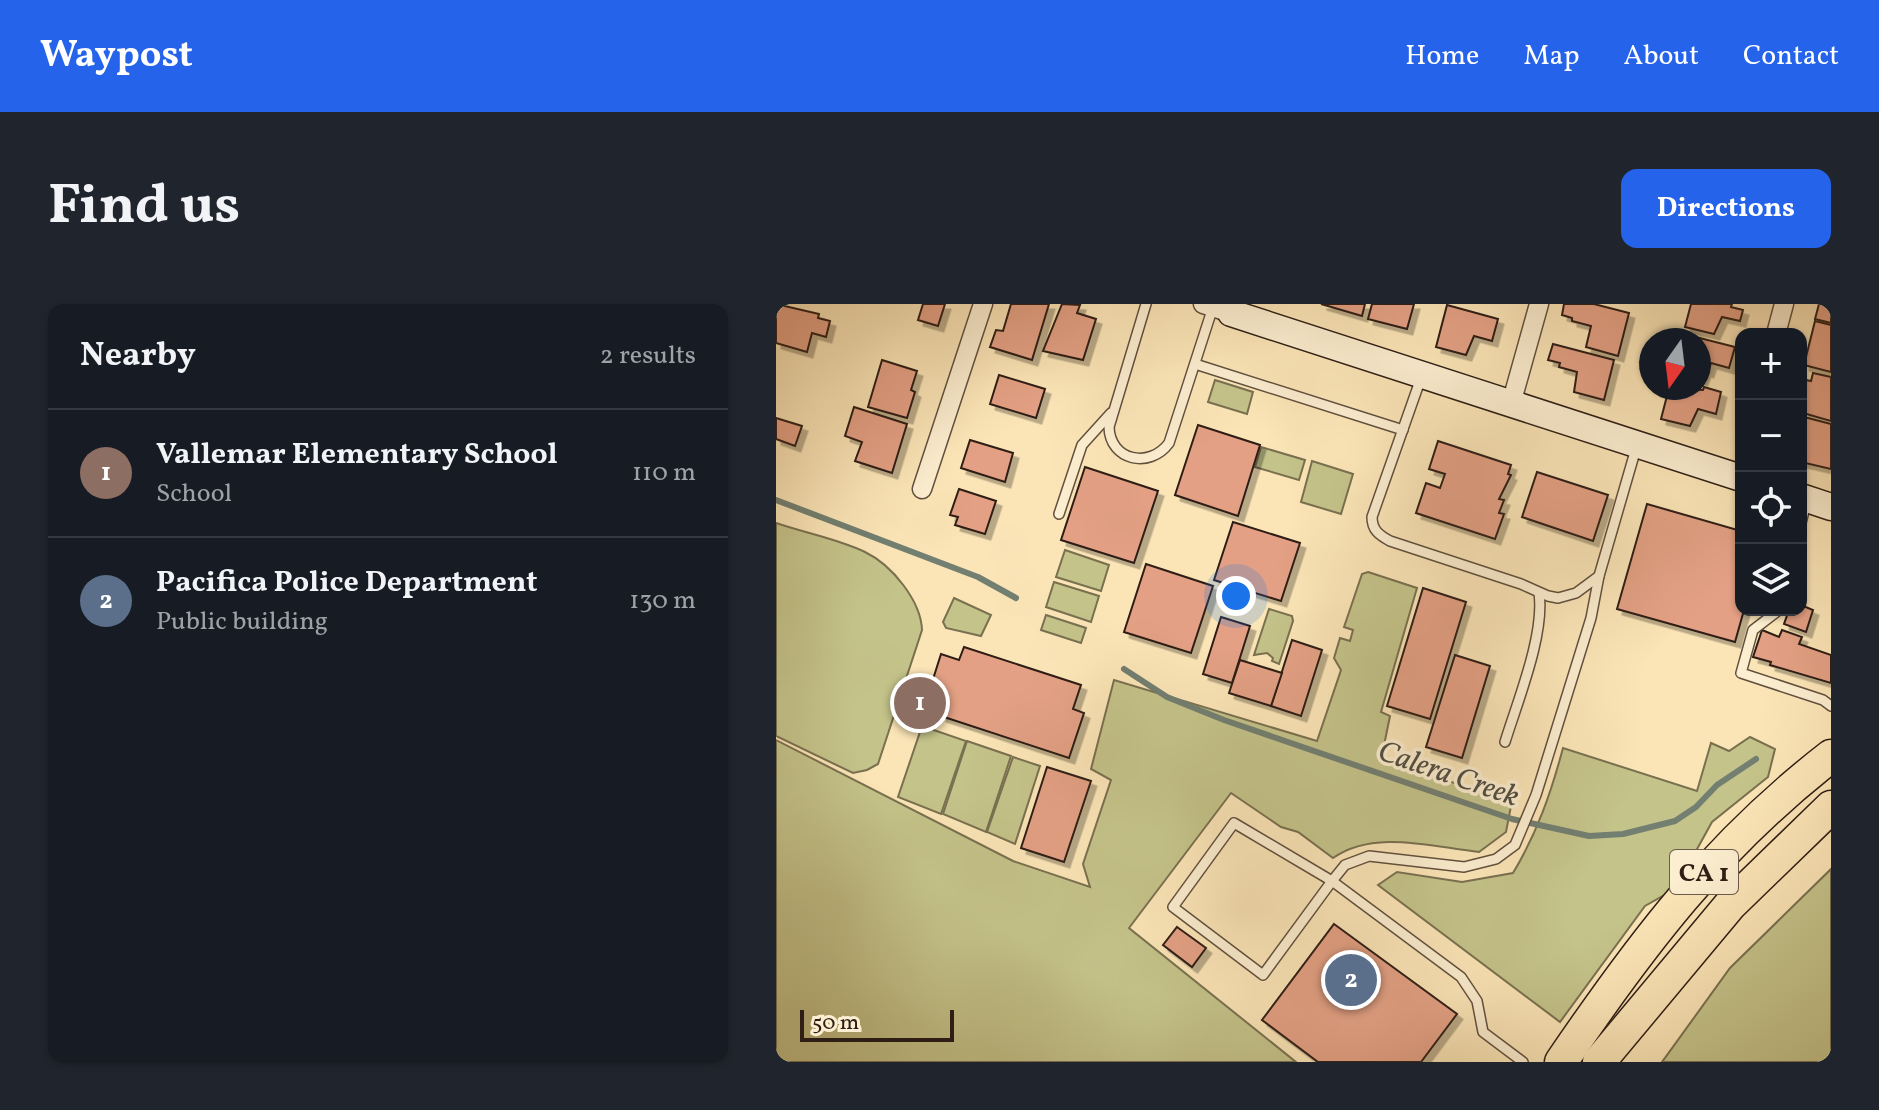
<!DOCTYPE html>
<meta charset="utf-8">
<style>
:root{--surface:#171b24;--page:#20242c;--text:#f1f3f6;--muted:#9ea1a6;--line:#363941;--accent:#2563eb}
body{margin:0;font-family:Vollkorn,serif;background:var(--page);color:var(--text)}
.controls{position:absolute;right:24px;top:24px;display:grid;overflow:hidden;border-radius:16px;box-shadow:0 2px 6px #0004}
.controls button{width:72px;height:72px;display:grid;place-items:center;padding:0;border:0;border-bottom:2px solid var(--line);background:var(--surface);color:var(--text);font:40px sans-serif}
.compass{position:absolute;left:863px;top:24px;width:72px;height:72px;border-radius:50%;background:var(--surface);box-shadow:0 2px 6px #0004;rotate:194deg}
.scale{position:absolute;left:24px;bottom:20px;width:154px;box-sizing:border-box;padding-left:8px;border:4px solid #2e1e15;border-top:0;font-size:22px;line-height:28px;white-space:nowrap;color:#2e1e15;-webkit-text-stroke:6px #fceed0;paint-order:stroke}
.you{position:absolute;left:460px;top:292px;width:28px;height:28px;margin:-20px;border:6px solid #fff;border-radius:50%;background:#1a73e8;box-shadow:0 0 0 12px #1a73e833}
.badge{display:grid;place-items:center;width:52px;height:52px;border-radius:50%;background:var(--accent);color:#fff;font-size:26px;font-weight:700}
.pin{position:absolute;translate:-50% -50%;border:4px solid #fff;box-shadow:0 2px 8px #0006}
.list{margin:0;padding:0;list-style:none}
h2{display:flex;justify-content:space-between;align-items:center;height:104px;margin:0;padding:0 32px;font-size:34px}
h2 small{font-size:26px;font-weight:400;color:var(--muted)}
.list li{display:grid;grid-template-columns:52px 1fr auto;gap:24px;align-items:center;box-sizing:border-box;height:128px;padding:0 32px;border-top:2px solid var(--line)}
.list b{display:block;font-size:30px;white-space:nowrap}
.list p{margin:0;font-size:26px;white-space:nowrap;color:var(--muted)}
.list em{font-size:26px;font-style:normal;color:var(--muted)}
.icon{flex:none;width:44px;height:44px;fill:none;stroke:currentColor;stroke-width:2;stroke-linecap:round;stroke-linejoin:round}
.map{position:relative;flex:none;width:1055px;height:758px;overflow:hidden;border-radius:16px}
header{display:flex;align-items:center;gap:48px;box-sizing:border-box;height:112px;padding:0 40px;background:var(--accent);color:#fff}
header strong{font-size:38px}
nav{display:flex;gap:44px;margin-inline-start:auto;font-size:28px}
.intro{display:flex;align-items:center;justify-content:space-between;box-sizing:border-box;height:192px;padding:0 48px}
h1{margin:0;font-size:56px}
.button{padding:20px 36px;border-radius:16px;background:var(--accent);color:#fff;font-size:28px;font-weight:700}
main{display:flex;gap:48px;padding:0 48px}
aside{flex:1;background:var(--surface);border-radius:16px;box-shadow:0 2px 6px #0004}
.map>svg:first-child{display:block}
.green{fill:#c4c38a;stroke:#797050;stroke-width:2}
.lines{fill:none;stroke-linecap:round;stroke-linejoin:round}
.stream{stroke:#727f71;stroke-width:6}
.building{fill:#e3a084;stroke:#2e1e15;stroke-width:2;filter:url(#shadow)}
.lane-casing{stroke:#61503e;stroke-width:12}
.street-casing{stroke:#61503e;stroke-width:21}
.secondary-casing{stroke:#2e1e15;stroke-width:29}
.highway-casing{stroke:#2e1e15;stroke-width:35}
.lane{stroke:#fceed0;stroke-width:9}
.street{stroke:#fceed0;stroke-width:18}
.secondary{stroke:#fceed0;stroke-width:26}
.highway{stroke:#fbe5b7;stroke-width:32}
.labels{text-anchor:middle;stroke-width:7;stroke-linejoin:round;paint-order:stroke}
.shield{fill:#fceed0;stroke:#6c5c4d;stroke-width:2}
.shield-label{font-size:26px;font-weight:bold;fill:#2e1e15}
.water-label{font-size:30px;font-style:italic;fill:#504e43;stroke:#fceed0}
</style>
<header>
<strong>Waypost</strong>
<nav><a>Home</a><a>Map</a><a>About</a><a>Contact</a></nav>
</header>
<div class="intro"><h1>Find us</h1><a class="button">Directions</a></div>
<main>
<aside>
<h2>Nearby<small>2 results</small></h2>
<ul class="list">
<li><span class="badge" style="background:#8d6e63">1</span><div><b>Vallemar Elementary School</b><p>School</p></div><em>110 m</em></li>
<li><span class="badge" style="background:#5c6f8a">2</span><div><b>Pacifica Police Department</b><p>Public building</p></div><em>130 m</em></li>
</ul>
</aside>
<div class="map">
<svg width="1055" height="758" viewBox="0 0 1055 758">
<defs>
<filter id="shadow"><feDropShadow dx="5.5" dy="5.5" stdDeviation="0" flood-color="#0004"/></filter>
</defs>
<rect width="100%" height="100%" fill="#fbe5b7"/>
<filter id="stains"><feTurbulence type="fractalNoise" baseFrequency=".0025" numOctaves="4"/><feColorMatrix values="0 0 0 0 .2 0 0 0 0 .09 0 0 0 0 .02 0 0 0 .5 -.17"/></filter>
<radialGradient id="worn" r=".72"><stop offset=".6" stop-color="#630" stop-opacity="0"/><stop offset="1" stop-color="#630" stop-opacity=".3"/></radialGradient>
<!-- green -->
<g class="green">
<polygon points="439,76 477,88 471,110 432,98"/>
<polygon points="485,143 529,156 523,176 479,163"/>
<polygon points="536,157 577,170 565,210 525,198"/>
<path d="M0,219c29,10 62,16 89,29 27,13 56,49 57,78l-44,134 -11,6 -14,3 -77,-37z"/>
<polygon points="289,246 333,261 325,287 280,273"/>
<path d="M592,268l49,16 -36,124 9,4 -9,44 131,41 -6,31 -27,20c-47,-5 -105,-23 -146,6l-35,-26 -17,-5 -50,-34 -102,135 167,134h-520v-322l237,121 77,26 -7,-23 28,-84 -20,-11 23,-89 203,61 24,-71 -7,-12 6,-20 10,3 3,-11 -9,-3 18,-53z"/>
<polygon points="278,278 323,292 315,318 270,303"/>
<polygon points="178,294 215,311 205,332 170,324 167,318"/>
<polygon points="493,305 516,312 517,317 503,360 496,357 497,354 491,349 478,351"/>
<polygon points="270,311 310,324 305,339 265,326"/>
<polygon points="146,422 190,437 165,510 122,493"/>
<path d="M974,433l25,12 -7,28 -56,45 -37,67 -30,17 -85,116 -182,-137 19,-13 65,10 51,-9c24,-40 38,-80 50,-125l134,43 14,-48 18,8z"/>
<polygon points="191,437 235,452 210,528 167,510"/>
<polygon points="237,453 264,462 239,540 211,528"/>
<polygon points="1055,565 1055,758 886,758 954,664"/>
</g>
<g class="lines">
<!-- stream -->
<g class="stream">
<polyline points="0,196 202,273 240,294"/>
<polyline points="348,365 391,393 448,416 736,515 813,532 847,530 899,517 920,503 941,481 980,455"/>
</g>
</g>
<!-- building -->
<g class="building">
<polygon points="0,0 43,10 42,14 54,17 50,33 36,29 31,48 0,39"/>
<polygon points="147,0 169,0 162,22 142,16"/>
<polygon points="235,0 273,0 256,56 214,43 220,26 227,27"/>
<polygon points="286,0 304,1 301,9 320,15 307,56 267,47"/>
<polygon points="545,0 589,0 586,12"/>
<polygon points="596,0 638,0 631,25 592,15"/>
<polygon points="788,0 818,0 853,9 842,52 810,43 815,22 796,17 796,14 786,11"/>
<polygon points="915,0 956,0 955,3 967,6 964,17 946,13 938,30 909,23"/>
<polygon points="1043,0 1055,0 1055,19 1039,15"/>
<polygon points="671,1 722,15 716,37 698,32 690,51 660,43"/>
<polygon points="1039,17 1055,21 1055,68 1028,61"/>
<polygon points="908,30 959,43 953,64 935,59 932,68 929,67 926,76 923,75 923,36 906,36"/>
<polygon points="777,40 838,56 828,96 798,88 801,68 783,63 784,59 772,56"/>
<polygon points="106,56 141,67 135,86 139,88 131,114 92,103"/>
<polygon points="1037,69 1055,73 1055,117 1027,109 1029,101 1025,100 1025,75 1035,77"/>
<polygon points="223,71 269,85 260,114 214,100"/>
<polygon points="928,83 945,88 940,110 922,105 914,122 885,115 893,84 927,86"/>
<polygon points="78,103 131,120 116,169 79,157 86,138 69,132"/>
<polygon points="1028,113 1055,120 1055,165 1025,158 1025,114"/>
<polygon points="0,114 26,122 19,142 0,135"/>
<polygon points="422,121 484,141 462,212 399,191"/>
<polygon points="194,136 237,149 229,178 185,164"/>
<polygon points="662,137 735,161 732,170 735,171 723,195 728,196 723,209 728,210 719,235 640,209 650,179 664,184 669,170 653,165"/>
<polygon points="309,163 382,187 358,259 285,236"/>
<polygon points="761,168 832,191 817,237 746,213"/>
<polygon points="183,185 220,197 209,230 179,221 182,213 174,211"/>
<polygon points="871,200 965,227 965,306 968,306 959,338 841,305"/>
<polygon points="457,218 524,239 505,297 438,276"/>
<polygon points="370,260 437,282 415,349 348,328"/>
<polygon points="647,284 690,298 654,415 611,402"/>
<polygon points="1025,301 1037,306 1030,328 1008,320 1013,306 1025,306"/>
<polygon points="445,313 474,322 456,379 427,370"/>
<polygon points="986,326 1003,333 1006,326 1026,333 1023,340 1055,351 1055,379 994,361 995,358 977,353"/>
<polygon points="516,336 546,346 525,412 495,402"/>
<polygon points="188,343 305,381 297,405 308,409 293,454 165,412 170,397 152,391 165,350 183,356"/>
<polygon points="679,351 714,362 686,454 650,443"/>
<polygon points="464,356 506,369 495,402 453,389"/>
<polygon points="271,463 315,477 288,558 245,544"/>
<polygon points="558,620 681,710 645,758 542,758 486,716"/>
<polygon points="401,623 430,644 416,663 387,641"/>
</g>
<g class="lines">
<defs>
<g id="lane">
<path d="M370,0l-37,123c1,34 41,42 60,16l44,-136"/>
<polyline points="419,60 627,126"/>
<path d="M645,74l-49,139c0,13 7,18 18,24l131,43 27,12 10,2 18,-5 23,-17"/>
<polyline points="283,210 306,141 335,109"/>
<polyline points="1025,219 1030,199"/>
<polyline points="1003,306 977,326 965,369 1047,396 1055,402"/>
<path d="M729,438c13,-42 40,-108 34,-149"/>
<polygon points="458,519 556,577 487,671 397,603"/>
<polyline points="747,758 707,728 701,697 685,673 556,577 569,561 593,552 688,563 720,555 739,541 760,491 815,314 823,272 861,141"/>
</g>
<g id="street">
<polyline points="427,0 455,9 458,0"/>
<polyline points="1000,30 1008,0"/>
<polyline points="735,100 763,0"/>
<polyline points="146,185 207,0"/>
</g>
<g id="secondary">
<polyline points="455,9 965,174"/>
<polyline points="1025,193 1055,203"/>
</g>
<g id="highway">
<path d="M785,758c81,-119 155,-217 270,-306"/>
<polyline points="823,758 954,601 1055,503"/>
</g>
</defs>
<!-- lane casing -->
<use href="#lane" class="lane-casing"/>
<!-- street casing -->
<use href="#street" class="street-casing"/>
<!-- secondary casing -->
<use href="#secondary" class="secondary-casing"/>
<!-- highway casing -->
<use href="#highway" class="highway-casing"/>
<!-- lane -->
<use href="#lane" class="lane"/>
<!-- street -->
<use href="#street" class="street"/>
<!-- secondary -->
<use href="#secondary" class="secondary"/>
<!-- highway -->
<use href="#highway" class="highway"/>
</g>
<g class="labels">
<!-- shield labels -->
<rect class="shield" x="894" y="546" width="68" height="44" rx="6"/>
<g class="shield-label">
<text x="928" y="577">CA 1</text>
</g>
<!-- water labels -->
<g class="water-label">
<text transform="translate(673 469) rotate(19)" y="10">Calera Creek</text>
</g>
</g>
<rect width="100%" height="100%" filter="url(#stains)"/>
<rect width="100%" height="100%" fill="url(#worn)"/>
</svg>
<div class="controls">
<button>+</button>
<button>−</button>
<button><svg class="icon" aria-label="locate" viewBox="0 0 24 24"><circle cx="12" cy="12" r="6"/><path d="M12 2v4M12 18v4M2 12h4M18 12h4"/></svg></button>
<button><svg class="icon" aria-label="layers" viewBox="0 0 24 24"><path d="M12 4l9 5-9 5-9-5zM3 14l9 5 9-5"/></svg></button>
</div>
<svg class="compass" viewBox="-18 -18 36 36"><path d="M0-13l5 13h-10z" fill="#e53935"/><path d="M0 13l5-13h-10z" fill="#9ea1a6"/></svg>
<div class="scale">50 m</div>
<div class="you"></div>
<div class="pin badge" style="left:144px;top:399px;background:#8d6e63">1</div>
<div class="pin badge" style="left:575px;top:676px;background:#5c6f8a">2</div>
</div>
</main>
